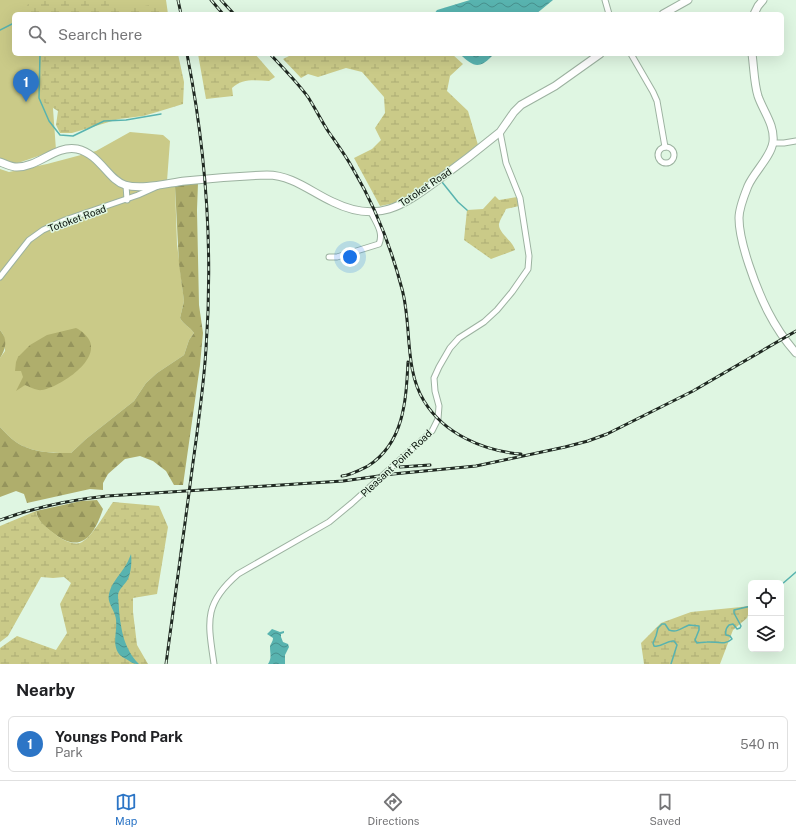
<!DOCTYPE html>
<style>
:root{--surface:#fff;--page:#f2f2f2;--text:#202124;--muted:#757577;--line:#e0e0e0;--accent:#2c75c6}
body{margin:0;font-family:"Public Sans",sans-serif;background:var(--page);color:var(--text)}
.controls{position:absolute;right:12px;bottom:12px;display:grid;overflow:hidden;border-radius:6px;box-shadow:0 4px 16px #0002}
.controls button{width:36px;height:36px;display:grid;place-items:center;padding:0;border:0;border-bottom:1px solid var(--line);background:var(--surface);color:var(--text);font:20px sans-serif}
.you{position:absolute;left:350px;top:257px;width:14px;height:14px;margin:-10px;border:3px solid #fff;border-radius:50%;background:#1a73e8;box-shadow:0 0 0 6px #1a73e833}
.badge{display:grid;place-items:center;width:26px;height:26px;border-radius:50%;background:var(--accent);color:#fff;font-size:13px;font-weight:700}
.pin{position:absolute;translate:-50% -33px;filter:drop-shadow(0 1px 2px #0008)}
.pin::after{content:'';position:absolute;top:21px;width:14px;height:12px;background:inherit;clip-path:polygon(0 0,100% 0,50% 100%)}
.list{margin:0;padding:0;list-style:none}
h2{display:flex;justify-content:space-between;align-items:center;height:52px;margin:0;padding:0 16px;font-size:17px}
h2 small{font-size:13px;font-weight:400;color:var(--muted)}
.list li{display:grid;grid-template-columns:26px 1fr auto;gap:12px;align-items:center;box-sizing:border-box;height:56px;margin:0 8px 8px;padding:0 8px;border:1px solid var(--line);border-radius:6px}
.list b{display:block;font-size:15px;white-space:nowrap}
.list p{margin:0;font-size:13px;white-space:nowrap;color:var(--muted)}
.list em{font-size:13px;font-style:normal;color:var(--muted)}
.icon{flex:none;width:22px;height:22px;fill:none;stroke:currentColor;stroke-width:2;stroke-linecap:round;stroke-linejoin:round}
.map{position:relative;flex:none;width:796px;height:664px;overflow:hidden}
.search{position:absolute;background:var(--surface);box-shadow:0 4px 16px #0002;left:12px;right:12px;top:12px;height:44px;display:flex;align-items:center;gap:10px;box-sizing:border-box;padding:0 14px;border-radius:6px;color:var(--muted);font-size:15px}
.sheet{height:116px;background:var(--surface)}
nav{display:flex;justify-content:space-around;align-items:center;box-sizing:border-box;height:56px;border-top:1px solid var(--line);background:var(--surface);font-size:11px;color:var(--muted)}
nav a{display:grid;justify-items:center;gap:2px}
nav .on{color:var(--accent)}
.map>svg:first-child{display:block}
.green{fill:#caca88}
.forest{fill:url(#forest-firs)}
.wetland{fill:url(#wetland-marsh)}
.water{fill:url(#water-waves)}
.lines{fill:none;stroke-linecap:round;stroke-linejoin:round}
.stream{stroke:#58b3af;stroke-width:1.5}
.street-casing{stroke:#9cb2a0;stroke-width:7}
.secondary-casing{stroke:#9cb2a0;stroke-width:9}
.street{stroke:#fff;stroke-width:5}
.secondary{stroke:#fff;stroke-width:7}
.rail-casing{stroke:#1f2821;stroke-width:3}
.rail{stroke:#dff6e2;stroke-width:1.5;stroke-dasharray:4.5;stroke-linecap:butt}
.labels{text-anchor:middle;stroke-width:3;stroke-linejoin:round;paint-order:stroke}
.street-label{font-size:10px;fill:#070f09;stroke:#dff6e2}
</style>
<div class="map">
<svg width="796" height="664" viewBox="0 0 796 664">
<defs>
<pattern id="forest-firs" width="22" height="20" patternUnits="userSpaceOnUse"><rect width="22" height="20" fill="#afae6c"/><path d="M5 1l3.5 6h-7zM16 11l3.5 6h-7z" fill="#95945c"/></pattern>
<pattern id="wetland-marsh" width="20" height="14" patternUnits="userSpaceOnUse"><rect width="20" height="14" fill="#caca88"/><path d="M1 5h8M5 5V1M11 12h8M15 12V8" fill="none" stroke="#acac74"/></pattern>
<pattern id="water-waves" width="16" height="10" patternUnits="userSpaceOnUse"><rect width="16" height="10" fill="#58b3af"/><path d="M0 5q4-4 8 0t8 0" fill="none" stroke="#47908d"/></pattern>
</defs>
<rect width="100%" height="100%" fill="#dff6e2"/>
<!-- green -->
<g class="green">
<polygon points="0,0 166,0 168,14 14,14 14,54 49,54 56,150 15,164 0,158"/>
<path d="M130,132l33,3 7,6 -3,40 8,5 2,58 7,57 -4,17c4,7 10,9 14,15l-5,7 -5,15 -27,18 -11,10 -12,18 -48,38 -15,14c-18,0 -39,0 -55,-11 -6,-4 -11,-10 -16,-15v-69l5,-7 -2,-17 -3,-4v-161l9,3 38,-8 49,-13z"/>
</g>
<!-- forest -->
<g class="forest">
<path d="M198,183l-1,27 2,95 4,28 -3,32 -17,120h-9l-8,-14 -13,-10 -13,-5 -15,3 -17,15 -5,9v7l-13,-1 -63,14 -3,-9 -8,-3 -16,6v-70c5,5 10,11 16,15 16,11 37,11 55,11l15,-14 48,-38 12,-18 11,-10 27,-18 5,-15 5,-7c-4,-6 -10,-8 -14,-15l4,-17 -5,-37 -4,-78z"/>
<path d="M76,328c6,3 8,5 12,10 15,21 -28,49 -46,52 -5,1 -12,-3 -17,-5l-9,6 7,-14 -2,-6h-6l1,-9 2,-5 12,-12 17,-10z"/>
<path d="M0,330c8,9 6,19 0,28z"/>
<path d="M97,500l6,9c-9,27 -22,46 -50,24 -9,-7 -15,-11 -17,-22l45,-10z"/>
</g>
<!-- wetland -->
<g class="wetland">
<polygon points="31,0 109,0 116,9 134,8 155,4 164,14 25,14 23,11"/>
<polygon points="42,54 178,54 184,82 183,104 157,112 143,116 119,119 72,133 60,133 56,125 58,111 42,101"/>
<path d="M198,54h57l20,23 -6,4c-13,-1 -27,-3 -37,7l1,8 -27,3z"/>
<polygon points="293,54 452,54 463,64 450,76 447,91 468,111 478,145 415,192 395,203 380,206 354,158 372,149 381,140 375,128 385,113 384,97 362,72 346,68 318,77 308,74 301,78 283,59"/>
<path d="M495,196l4,4 18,-3 2,9 -13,3c-2,5 -6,10 -7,15 -1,9 14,17 16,26l-24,9 -27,-19 3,-30 16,-1z"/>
<path d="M113,502l46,4 9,21 -11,67 -24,4v14l4,33 11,19h-148v-16l17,-12 39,14 11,-17 -7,-29 11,-21 -7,-6 -11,1 -12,-1 -33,59 -8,6v-116l36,-15c2,11 10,16 19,23 6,5 16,11 25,9 11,-4 26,-31 33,-41z"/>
<polygon points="751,606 747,618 733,630 720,664 644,664 641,643 661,623 691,612"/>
</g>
<!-- water -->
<g class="water">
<polygon points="470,0 553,0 536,14 434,14 437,10"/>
<path d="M460,54h34c-14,15 -20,14 -34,0z"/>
<path d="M131,554c1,8 0,18 -3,25 -3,6 -9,9 -10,16 0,5 1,10 1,15 2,20 5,39 20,54 -6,0 -8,-2 -13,-5 -19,-9 -6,-29 -11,-44 -2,-7 -8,-13 -6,-21 2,-10 9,-17 15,-26 3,-4 5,-9 7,-14z"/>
<path d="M272,629l8,3 4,-1v2l-3,1v3l2,5 5,2 1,3 -4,8v9h-17c4,-6 2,-10 2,-17 0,-3 3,-5 3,-9l-6,-4z"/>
</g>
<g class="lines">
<!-- stream -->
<g class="stream">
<polyline points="0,30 14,23"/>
<polyline points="40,54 39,98 49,121 60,135 73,136 104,121 126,120 161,114"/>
<polyline points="442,182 458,202 467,210"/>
<polyline points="781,585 796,572"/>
<path d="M671,664l6,-19 -3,-4c-8,-1 -12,7 -20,5l-1,-3 3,-7 2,-8 4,-4h3l4,6c9,3 12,-2 20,-5l10,1v4l-4,10 2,3c3,0 6,-1 10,-1 8,-1 18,4 25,-3l-2,-3 -4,-1c-1,-4 0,-7 3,-10l4,-1 4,5 3,-1 1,-2 -7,-13v-3l17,-4"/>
</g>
<defs>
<g id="street">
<polyline points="605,0 609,14"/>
<polyline points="631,54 653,92 657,101 665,147"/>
<polyline points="773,143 784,143 796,141"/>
<circle cx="666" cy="155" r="8"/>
<polyline points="126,185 127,200"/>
<path d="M329,257h8l42,-13c5,-12 -3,-21 -8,-32"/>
<polyline points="0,277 29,240 43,230 65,220 138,195 158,186"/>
<path d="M214,664c-6,-42 -11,-60 24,-90l91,-52 23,-19 80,-72 6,-12 1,-13 -4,-15 -1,-13 5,-11 11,-19 9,-10 25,-16 13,-12 15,-18 16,-23 1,-13 -9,-58 -14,-35 -6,-31"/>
</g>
<g id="secondary">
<polyline points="663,14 688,0"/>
<polyline points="754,14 758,6 763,0"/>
<path d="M752,54c2,14 2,29 6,42 5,15 17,29 15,46 -2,15 -19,30 -25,44 -4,10 -9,22 -9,32 0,16 5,32 10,47 11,33 24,62 47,88"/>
<path d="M0,162c6,2 11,5 17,5 22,0 38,-22 60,-18 23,5 31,31 48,36 17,5 43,-2 60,-4 27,-3 55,-5 82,-6 25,0 44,17 66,27 47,23 72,2 109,-25 18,-13 36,-27 53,-41l5,-4 14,-20 7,-7 34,-19 45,-32"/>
</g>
</defs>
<!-- street casing -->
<use href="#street" class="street-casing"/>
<!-- secondary casing -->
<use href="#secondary" class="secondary-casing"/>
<!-- street -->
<use href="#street" class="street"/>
<!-- secondary -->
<use href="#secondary" class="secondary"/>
<defs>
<g id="rail">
<polyline points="178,0 181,14"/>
<polyline points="211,0 223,14"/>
<polyline points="221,0 234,14"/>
<path d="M270,54c13,14 27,28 38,43 7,11 13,23 20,34 9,13 18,25 25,38 22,37 38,78 49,120 10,36 2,80 22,112 20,33 60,50 97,53"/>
<polyline points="400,467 430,465"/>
<path d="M342,476c9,-1 18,-6 26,-10 36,-23 38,-65 40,-104"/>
<path d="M0,520c36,-13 69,-20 107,-24l236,-15 50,-7 83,-8 89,-19 23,-6 19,-7 86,-43 103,-60"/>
<path d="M166,664c8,-57 15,-114 23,-171 6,-48 14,-96 17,-144 7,-98 0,-199 -19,-295"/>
</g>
</defs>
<!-- rail casing -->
<use href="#rail" class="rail-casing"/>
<!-- rail -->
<use href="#rail" class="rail"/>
</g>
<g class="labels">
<!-- street labels -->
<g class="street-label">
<text transform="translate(425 187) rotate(-34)" y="4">Totoket Road</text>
<text transform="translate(77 218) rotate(-20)" y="4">Totoket Road</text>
<text transform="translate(396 463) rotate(-43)" y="4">Pleasant Point Road</text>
</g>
</g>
</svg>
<div class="controls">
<button><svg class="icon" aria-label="locate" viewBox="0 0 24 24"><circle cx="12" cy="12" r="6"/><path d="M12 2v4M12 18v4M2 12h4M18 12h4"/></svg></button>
<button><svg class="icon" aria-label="layers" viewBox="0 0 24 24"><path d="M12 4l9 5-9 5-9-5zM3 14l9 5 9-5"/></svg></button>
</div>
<div class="you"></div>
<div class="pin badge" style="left:26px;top:102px">1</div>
<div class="search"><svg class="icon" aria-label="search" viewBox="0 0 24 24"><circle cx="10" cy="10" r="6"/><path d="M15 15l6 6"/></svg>Search here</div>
</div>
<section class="sheet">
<h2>Nearby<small></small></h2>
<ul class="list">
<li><span class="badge">1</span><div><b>Youngs Pond Park</b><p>Park</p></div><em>540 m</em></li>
</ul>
</section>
<nav>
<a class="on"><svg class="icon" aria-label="map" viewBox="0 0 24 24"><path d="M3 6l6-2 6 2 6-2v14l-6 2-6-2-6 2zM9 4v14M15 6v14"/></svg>Map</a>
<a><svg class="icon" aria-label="directions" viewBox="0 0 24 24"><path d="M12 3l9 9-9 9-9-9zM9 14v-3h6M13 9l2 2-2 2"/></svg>Directions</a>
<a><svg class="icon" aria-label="saved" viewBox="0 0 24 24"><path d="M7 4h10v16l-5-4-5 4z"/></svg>Saved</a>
</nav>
